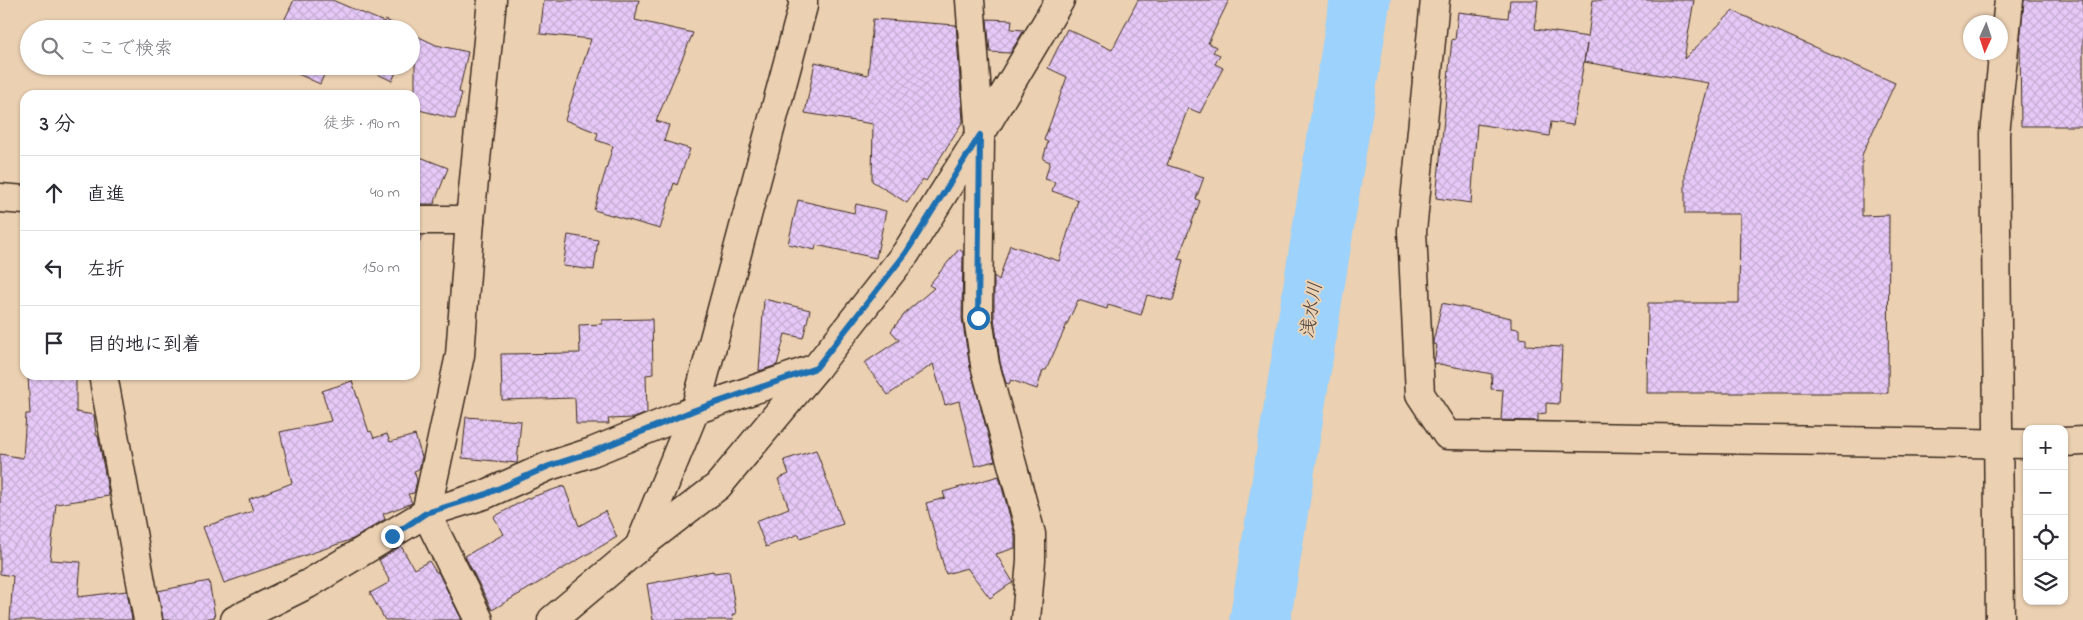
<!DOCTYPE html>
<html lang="ja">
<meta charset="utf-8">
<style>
:root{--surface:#fff;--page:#f7f7f7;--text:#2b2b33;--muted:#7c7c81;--line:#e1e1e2}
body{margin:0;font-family:"Indie Flower","Klee One",sans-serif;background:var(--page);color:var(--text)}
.controls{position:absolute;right:15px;bottom:15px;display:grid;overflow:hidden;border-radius:10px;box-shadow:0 1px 4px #0004}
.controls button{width:45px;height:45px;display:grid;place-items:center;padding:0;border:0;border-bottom:1px solid var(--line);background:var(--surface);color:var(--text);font:25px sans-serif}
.compass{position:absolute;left:1963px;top:15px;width:45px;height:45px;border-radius:50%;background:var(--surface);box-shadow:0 1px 4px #0004;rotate:183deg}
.stop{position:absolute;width:15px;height:15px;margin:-11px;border:4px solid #1f6fb2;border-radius:50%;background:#fff}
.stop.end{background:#1f6fb2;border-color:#fff;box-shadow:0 1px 5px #0008}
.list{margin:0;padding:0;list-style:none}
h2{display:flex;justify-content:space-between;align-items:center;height:65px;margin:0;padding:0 20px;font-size:21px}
h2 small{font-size:16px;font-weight:400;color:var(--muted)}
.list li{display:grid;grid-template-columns:32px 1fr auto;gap:15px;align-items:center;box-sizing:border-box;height:75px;padding:0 20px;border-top:1px solid var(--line)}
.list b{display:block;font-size:19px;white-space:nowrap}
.list em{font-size:16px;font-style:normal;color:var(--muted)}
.icon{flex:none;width:28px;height:28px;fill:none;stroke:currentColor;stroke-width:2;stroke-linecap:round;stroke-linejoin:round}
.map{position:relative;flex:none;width:2083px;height:620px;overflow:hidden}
.search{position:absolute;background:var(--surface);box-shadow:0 1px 4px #0004;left:20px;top:20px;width:400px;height:55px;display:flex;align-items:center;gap:12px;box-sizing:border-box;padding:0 18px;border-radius:28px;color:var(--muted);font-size:19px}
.panel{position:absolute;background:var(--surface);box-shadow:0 1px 4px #0004;left:20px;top:90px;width:400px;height:290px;border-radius:15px}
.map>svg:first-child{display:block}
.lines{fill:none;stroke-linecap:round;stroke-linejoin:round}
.river{stroke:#9cd2fb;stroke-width:61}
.building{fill:url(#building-cross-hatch);stroke:#3b2a1e}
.minor-casing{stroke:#3b2a1e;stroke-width:31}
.tertiary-casing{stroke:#3b2a1e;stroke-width:31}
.minor{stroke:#ebd0b2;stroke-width:28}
.tertiary{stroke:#ebd0b2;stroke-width:28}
.route{stroke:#1f6fb2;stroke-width:6}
.labels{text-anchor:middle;stroke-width:4;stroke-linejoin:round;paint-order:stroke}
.water-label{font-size:19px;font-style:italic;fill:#4a433f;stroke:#ebd0b2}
</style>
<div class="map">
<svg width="2083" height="620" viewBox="0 0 2083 620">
<defs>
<pattern id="building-cross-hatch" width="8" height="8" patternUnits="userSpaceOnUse" patternTransform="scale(1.25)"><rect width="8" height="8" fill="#e6c9f7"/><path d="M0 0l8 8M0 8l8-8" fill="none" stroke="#c6add3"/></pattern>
</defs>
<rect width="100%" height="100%" fill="#ebd0b2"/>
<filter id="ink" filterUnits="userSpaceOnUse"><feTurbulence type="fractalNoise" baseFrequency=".02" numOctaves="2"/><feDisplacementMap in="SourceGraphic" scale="10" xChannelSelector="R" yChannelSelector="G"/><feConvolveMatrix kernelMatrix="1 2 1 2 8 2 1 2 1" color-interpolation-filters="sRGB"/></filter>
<g filter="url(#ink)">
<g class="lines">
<!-- river -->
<polyline class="river" points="1260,620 1360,0"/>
</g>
<!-- building -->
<g class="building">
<polygon points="294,0 332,0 384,22 386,20 404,29 280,29"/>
<polygon points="544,0 639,0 635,20 693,33 656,121 669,125 664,141 690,149 677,185 674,183 660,229 594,210 613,146 596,140 598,133 565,120 591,39 540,34"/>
<polygon points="1138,0 1229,0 1208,43 1216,47 1213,52 1220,55 1215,64 1223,68 1200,113 1188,108 1167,165 1204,177 1196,199 1200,201 1178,259 1183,260 1173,301 1147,295 1141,315 1108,305 1107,309 1078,300 1046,370 1043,370 1037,389 1011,380 1009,384 1006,383 1000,362 994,317 994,276 999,280 1010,245 1059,261 1078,200 1052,191 1055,182 1045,179 1050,162 1043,159 1048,142 1044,140 1067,77 1048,68 1067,29 1112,50"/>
<polygon points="1510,0 1538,0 1535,29 1588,37 1593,0 1694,0 1684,59 1733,11 1895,83 1862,155 1862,216 1889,215 1888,393 1647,393 1648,303 1739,303 1740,214 1685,214 1685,171 1709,83 1584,62 1587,44 1573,125 1551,122 1549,136 1477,124 1471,203 1436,198 1452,39 1455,40 1458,12 1508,18"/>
<polygon points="2024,0 2083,0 2083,126 2021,126 2020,42"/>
<polygon points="873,19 956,25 963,121 926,181 923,179 907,203 872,181 873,124 805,113 815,62 868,75"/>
<polygon points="987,19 1012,20 1011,29 1024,30 1010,53 990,52"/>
<polygon points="415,35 436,45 468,52 459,92 462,93 455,119 415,109"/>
<polygon points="285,66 328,66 320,84 285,68"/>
<polygon points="361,66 399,66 392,81"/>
<polygon points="415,155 448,168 434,204 415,204"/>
<polygon points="798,200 854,213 856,204 886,211 876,258 816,245 815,250 788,244"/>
<polygon points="568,235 598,240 594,270 563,266"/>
<polygon points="415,236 422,236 417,248 415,248"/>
<polygon points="959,249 963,252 962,318 970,367 995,461 975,466 959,401 945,405 933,364 888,395 864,363 899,340 891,331 907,311 934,288 929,285"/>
<polygon points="764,299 810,310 803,338 785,334 777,365 759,371"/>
<polygon points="1442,303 1511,318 1511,328 1519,329 1519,338 1526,339 1526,345 1562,347 1559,404 1546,403 1546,413 1538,414 1538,421 1501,420 1503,390 1491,389 1492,374 1434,363 1437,345 1433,344 1433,342"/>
<polygon points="652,319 653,374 646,375 647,413 634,418 608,419 609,424 576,424 575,398 502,400 501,354 580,353 579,325 602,324 602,320"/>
<polygon points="28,375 76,375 76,412 94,415 96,435 98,436 109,496 56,504 50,560 81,562 78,597 127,591 132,620 10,620 13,576 0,574 0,454 23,458 26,414 30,414"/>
<polygon points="352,381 369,432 371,431 374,438 387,434 390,442 415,435 422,457 419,469 414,471 417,480 414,493 408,494 412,503 383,514 385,519 353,539 224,583 203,527 253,511 249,499 292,483 280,432 331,421 322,391"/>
<polygon points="466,417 521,421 517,463 462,458"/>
<polygon points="816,450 843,524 800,538 799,534 766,547 756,521 789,508 778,479 789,474 784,460"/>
<polygon points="999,476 1015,536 1015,548 996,554 1013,582 990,598 967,568 946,574 926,503 945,498 943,492"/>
<polygon points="564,486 579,526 605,511 617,537 492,610 465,556 504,534 494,517 526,499"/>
<polygon points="401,546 414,569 429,561 436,572 438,572 462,620 385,620 370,593 390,582 379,560"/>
<polygon points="713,571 714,573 729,571 736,614 732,615 733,620 653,620 647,584"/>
<polygon points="209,581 215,617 198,620 163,620 158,591"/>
</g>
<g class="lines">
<defs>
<g id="minor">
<polyline points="970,0 980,135 978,318 985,365 1031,534 1031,560 1026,620"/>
<polyline points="1435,0 1412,231 1420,394 1447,435 2027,444"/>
<polyline points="0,198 25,200"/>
<polyline points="415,220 470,220"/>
<polyline points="103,375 148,620"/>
<polyline points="2064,442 2083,441"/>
<polyline points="639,547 695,410 816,368"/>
<polyline points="235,620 308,584 426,513 484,495 549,466 592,452 695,410 803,6 803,0"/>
<polyline points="479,620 426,513 460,355 470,220 492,0"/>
<polyline points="2000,620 1995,134 2009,0"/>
</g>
<polyline id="tertiary" points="552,620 639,547 718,486 816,368 906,253 980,135 1060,0"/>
</defs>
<!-- minor casing -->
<use href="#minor" class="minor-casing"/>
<!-- tertiary casing -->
<use href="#tertiary" class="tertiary-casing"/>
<!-- minor -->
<use href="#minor" class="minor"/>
<!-- tertiary -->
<use href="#tertiary" class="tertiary"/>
</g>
</g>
<g class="lines" filter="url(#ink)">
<!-- route -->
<polyline class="route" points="392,536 426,513 484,495 549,466 592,452 695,410 816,368 906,253 980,135 978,318"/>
</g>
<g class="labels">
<!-- water labels -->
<g class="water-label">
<text transform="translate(1310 310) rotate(-81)" y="7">浅水川</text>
</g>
</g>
</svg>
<div class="controls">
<button>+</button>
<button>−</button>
<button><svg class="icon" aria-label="locate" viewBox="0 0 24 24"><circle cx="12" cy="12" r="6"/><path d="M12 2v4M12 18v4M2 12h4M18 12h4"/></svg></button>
<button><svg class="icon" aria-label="layers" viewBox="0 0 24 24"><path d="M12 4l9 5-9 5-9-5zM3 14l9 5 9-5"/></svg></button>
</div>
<svg class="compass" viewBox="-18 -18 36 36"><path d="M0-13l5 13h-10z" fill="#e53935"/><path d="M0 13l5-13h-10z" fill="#7c7c81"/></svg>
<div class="stop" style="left:978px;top:318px"></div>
<div class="stop end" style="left:392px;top:536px"></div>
<div class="search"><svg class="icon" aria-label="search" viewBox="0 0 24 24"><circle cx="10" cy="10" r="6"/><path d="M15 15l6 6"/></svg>ここで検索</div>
<section class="panel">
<h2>3 分<small>徒歩 · 190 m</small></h2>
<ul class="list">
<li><svg class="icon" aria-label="ahead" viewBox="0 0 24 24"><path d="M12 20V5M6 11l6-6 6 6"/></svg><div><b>直進</b></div><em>40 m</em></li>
<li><svg class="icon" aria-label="left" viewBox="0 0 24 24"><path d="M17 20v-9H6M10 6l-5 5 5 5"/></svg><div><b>左折</b></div><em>150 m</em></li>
<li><svg class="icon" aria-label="arrive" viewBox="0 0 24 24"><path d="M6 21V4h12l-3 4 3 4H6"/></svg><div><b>目的地に到着</b></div></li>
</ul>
</section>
</div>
